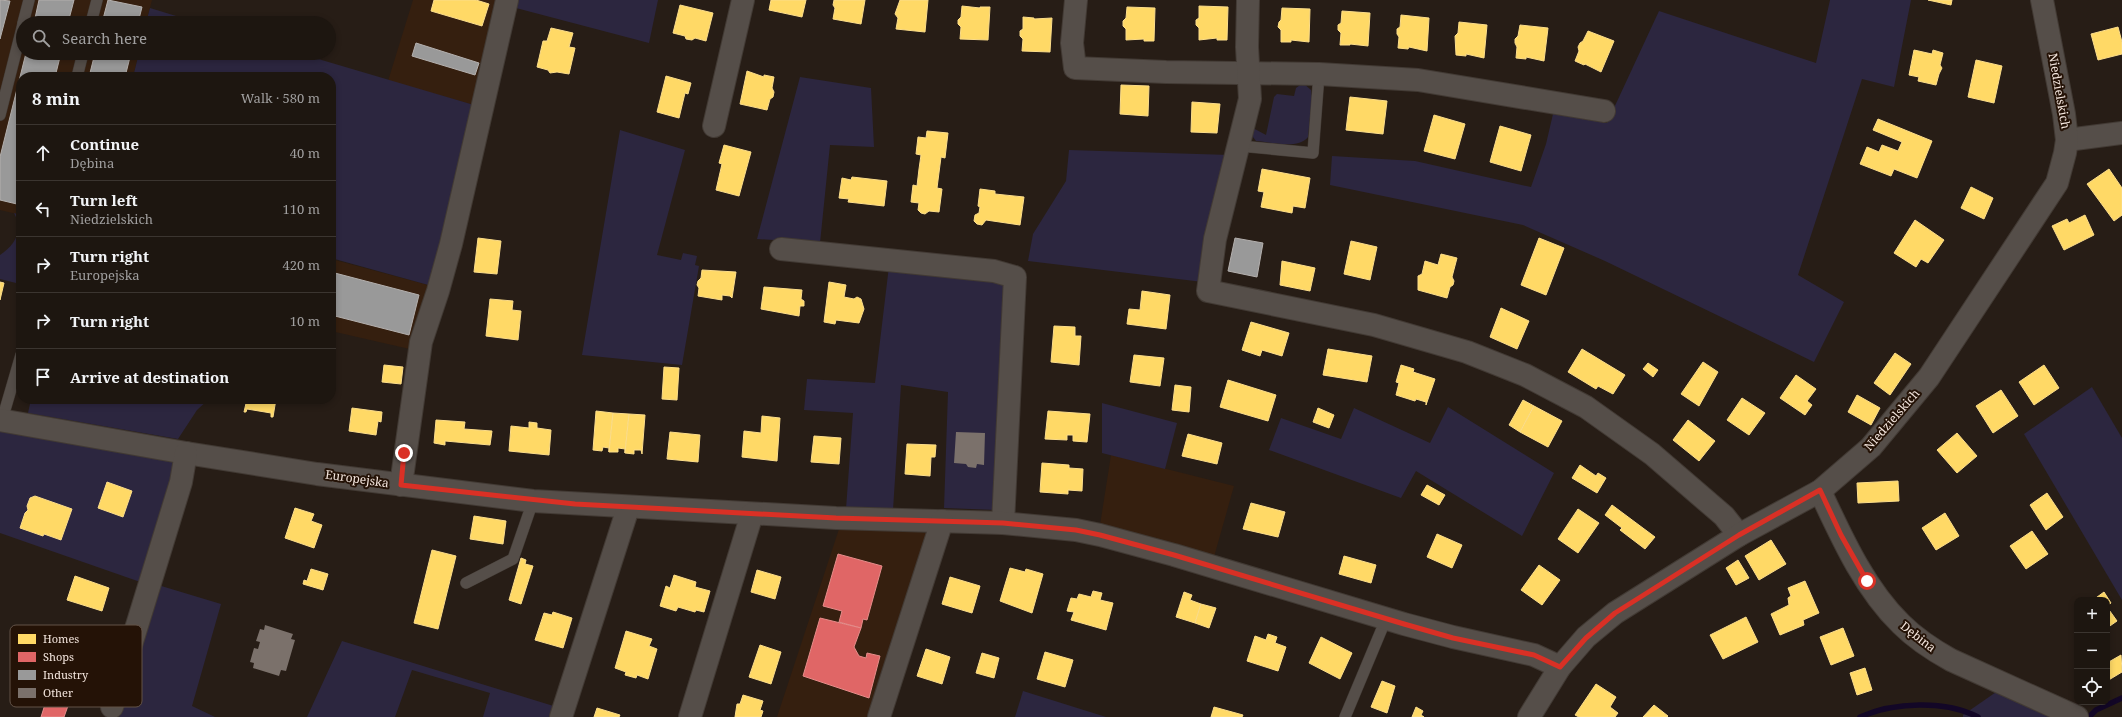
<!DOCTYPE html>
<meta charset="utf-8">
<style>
:root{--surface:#1d1610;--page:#2a231e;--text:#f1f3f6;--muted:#a09f9f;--line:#3b3530}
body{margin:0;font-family:"Noto Serif",serif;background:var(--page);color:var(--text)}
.controls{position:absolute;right:12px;bottom:12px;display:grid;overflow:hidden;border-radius:8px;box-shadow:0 2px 6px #0003}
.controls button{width:36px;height:36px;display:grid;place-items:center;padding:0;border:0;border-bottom:1px solid var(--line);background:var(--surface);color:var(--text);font:20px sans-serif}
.stop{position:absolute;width:12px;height:12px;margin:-9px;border:3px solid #d93025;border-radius:50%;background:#fff}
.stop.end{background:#d93025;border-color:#fff;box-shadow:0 1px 4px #0008}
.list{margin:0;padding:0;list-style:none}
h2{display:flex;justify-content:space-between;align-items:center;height:52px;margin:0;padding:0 16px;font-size:17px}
h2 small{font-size:13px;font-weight:400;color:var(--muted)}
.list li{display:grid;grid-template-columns:26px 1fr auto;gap:12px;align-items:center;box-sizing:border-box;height:56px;padding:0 16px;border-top:1px solid var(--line)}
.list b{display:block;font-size:15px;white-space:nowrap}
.list p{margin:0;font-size:13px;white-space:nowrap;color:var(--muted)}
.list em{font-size:13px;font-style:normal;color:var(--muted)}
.icon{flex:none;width:22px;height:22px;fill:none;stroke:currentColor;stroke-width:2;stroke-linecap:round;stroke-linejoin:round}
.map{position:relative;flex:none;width:2122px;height:717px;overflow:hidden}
.search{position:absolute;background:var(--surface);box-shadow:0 2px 6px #0003;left:16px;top:16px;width:320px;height:44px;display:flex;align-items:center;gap:10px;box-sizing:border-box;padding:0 14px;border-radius:22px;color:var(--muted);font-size:15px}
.panel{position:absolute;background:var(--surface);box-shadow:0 2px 6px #0003;left:16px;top:72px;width:320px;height:332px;border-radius:16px}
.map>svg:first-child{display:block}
.built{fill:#351f0f}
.green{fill:#2c263f}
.homes{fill:#ffd966;stroke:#fcdd8a}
.shops{fill:#e06666;stroke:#e68c8a}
.industry{fill:#999;stroke:#b4b0ae}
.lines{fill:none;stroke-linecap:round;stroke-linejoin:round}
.stream{stroke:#130727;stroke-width:5.5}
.building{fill:#7b716b}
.service-casing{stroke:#423a34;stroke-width:12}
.minor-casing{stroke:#423a34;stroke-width:24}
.tertiary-casing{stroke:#423a34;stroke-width:24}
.service{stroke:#554e49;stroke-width:11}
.minor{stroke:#554e49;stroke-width:22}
.tertiary{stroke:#554e49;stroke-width:22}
.route{stroke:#d93025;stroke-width:5}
.labels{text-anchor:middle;stroke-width:4;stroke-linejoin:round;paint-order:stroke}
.street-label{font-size:12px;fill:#f4e6de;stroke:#241206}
.key{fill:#241206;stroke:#625247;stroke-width:1}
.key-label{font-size:11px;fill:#f4e6de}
</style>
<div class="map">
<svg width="2122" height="717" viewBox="0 0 2122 717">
<rect width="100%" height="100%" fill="#271d16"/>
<!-- built -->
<g class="built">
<polygon points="0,0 152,0 146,23 23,23 23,53 139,53 133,77 21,77 21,215 0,210"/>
<polygon points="413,0 498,0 474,105 388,81"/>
<polygon points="331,259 432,286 414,350 331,331"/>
<polygon points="1111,455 1234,486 1214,557 1100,525"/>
<polygon points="840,526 933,533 870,717 777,717"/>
</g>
<!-- green -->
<g class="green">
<polygon points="518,0 658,0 649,43 516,8"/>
<polygon points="1830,0 1911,0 1894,87 1862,79 1798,275 1844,302 1814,362 1605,261 1523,225 1330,185 1332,156 1415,161 1531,187 1546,144 1553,114 1607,123 1659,11 1816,63"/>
<polygon points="150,8 199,23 146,23"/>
<polygon points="139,53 298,53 474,105 432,286 331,258 331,77 133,77"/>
<polygon points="800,77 871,88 874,147 830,145 820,243 757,239"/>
<path d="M1303,83l8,7 1,8 -4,39c-10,13 -37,5 -52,4l-6,-8 1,-6 15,8 8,-38 3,-3 17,2 2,-8z"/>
<polygon points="620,130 685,150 657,255 681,260 683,253 697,256 695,265 699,266 682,365 582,355"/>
<polygon points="1069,150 1230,155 1203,282 1028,261 1033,234 1066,181"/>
<path d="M14,213l7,2v49l-5,19 -16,-4v-24c15,-10 24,-24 14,-42z"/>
<polygon points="889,266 1001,282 1005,290 997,510 944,508 948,392 901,385 893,510 846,509 853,413 804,410 807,379 875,383"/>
<polygon points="2092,387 2122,438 2122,600 2024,434"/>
<polygon points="31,399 209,399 197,410 178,439 28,413"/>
<polygon points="1102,403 1177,423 1165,469 1102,453"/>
<polygon points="1448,407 1554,473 1522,536 1416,471 1401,498 1269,450 1281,418 1341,439 1354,408 1430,443"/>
<polygon points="0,428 174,461 177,466 146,584 0,533"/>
<polygon points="158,585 221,604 192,706 215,717 119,717"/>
<polygon points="342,641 560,708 557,717 483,717 490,693 412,670 395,717 307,717"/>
<polygon points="1999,690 2057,717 1963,717 1963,715"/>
<polygon points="1023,691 1106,717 1015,717"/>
</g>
<!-- homes -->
<g class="homes">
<polygon points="434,0 476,0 489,4 482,26 431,11"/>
<polygon points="771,0 806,0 802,17 769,10"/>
<polygon points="834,0 865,0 861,24 833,19 835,8 833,5"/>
<polygon points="900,0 928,0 925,32 896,29 898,18 895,14"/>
<polygon points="1928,0 1952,0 1951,5"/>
<polygon points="680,5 713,13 706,41 695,38 692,40 686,39 685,36 673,33"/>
<polygon points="962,6 980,8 980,7 990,7 988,40 960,39 961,27 958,24 958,20 961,17"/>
<polygon points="1199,6 1228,7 1227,40 1217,40 1217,38 1199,40 1199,28 1196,25 1196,20 1199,18"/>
<polygon points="1127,7 1155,8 1154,41 1144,41 1144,39 1126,40 1126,29 1123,26 1123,21 1126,18"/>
<polygon points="1282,8 1310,9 1309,42 1291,40 1291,42 1281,42 1281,30 1278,27 1279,22 1281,20"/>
<polygon points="1342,11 1370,13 1368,46 1350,44 1350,45 1340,45 1341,33 1338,30 1338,25 1341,23"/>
<polygon points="1401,15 1429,18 1427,51 1409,47 1408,49 1398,48 1399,37 1397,34 1397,29 1400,27"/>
<polygon points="1023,17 1034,18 1034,19 1052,18 1050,52 1022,51 1023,39 1020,36 1020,31 1023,29"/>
<polygon points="1459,22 1487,25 1484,58 1466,54 1466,56 1456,55 1455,36 1458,33"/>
<polygon points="1520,25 1548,28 1544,61 1526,57 1526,59 1516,58 1517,47 1515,43 1515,39 1518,36"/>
<polygon points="2118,27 2122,42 2122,54 2098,60 2091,34"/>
<polygon points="551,28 573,33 569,47 575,48 569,74 557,72 550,73 548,70 537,67 543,41 547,41"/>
<polygon points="1588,31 1614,41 1601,72 1585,64 1584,65 1575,61 1579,51 1578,47 1580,43 1583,41"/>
<polygon points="1914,50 1932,54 1933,50 1943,53 1940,65 1942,68 1939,74 1936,85 1918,81 1919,77 1909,75"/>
<polygon points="1976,60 2002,66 1994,103 1968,97"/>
<polygon points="747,71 764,77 764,75 774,77 772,88 774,92 773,97 770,99 767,110 740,104"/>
<polygon points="666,76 691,83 688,94 685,93 679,118 657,112"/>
<polygon points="1121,85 1149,86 1148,116 1120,114"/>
<polygon points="1350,97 1387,101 1383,134 1346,130"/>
<polygon points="1192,102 1220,104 1217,133 1191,132"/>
<polygon points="1434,115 1465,124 1455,159 1424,151"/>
<polygon points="1878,119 1932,141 1917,178 1894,169 1891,176 1860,164 1867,147 1879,152 1882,145 1898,151 1902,142 1873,130"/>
<polygon points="1500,126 1531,135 1521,171 1490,162"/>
<polygon points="927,131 948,133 945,158 941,157 937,188 942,189 939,212 929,211 925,214 921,213 918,210 919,203 911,202 913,185 917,186 919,169 921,155 916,154 918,137 926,138"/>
<polygon points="724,145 751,152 739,196 716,190 722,164 719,163"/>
<polygon points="1262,169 1310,178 1305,208 1293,206 1292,213 1261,207 1264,192 1258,191"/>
<polygon points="2109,169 2122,188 2122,215 2114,221 2087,184"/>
<polygon points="852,177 887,181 884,206 848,202 849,199 839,198 842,178 851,180"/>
<polygon points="1971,187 1993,198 1984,219 1961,208"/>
<polygon points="980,189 995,191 995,194 1024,197 1020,225 986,220 982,225 977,224 974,221 975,215 979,213 980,207 978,206"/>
<polygon points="2085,215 2094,235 2064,250 2052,226 2067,219 2069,223"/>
<polygon points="1915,220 1944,240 1928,263 1921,259 1916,267 1894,253"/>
<polygon points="478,238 501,241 497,274 474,272"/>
<polygon points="1539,238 1564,248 1546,295 1521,285"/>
<polygon points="1351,241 1377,247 1370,280 1344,274"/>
<polygon points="1441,254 1457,258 1452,277 1454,281 1453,285 1450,287 1447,298 1418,290 1418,276 1422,274 1425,261 1438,265"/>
<polygon points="1282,261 1315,268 1310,291 1280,285"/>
<polygon points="702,270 736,272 732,298 730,296 722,295 722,300 698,296 699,288 697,285 698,281 701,278"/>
<polygon points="0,282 4,283 0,300"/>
<polygon points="829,282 846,285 844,297 854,299 857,297 861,299 864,309 859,323 836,320 835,324 824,322"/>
<polygon points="764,287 802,290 801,299 804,301 804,306 800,306 799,316 761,309"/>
<polygon points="1142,291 1170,295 1166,329 1127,324 1129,309 1140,310"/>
<polygon points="490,299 513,301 512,310 521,311 518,340 486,336"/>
<polygon points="1501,308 1529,321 1517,349 1490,337"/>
<polygon points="1251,322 1289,333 1282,356 1262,350 1260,356 1242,350"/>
<polygon points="1054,326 1075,327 1075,336 1081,336 1079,365 1051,362"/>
<polygon points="1328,349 1372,356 1367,382 1323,375"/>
<polygon points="1582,349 1625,375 1613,394 1598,386 1596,389 1568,372"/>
<polygon points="1895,353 1911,364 1890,395 1874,383"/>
<polygon points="1134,355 1164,358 1160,386 1130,382"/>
<polygon points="1703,362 1718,372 1699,406 1681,394"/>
<polygon points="1648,363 1658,370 1653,377 1643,369"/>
<polygon points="384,365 403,367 401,384 382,382"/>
<polygon points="1401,365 1414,369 1413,372 1435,379 1426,405 1426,402 1416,399 1415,401 1396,395 1399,383 1396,382"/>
<polygon points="2044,365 2059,388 2034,405 2019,382"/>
<polygon points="664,367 679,368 677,400 662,399"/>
<polygon points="1796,375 1816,389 1807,401 1812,405 1805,415 1780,398"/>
<polygon points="1228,380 1276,395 1268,421 1220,407"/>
<polygon points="1175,385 1191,387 1189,412 1172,410"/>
<polygon points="2001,390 2018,416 1993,433 1976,406"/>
<polygon points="1857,395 1880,408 1871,425 1848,412"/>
<polygon points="1742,398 1765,413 1749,435 1727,420"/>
<polygon points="247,399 276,399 273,417 271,417 271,413 247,409 246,412 244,412"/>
<polygon points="1523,400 1534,406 1520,432 1509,425"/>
<polygon points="1534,406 1562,421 1548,447 1520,432"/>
<polygon points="352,408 382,412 381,422 378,421 376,435 349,431"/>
<polygon points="1318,408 1334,415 1329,428 1313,422"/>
<polygon points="596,411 613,413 609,452 609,448 603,447 602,451 593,450"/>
<polygon points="1048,411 1090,414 1087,442 1073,441 1073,435 1067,435 1067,440 1045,439"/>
<polygon points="613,413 629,414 625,453 625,449 618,448 618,452 609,452"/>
<polygon points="629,414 645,415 642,454 641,450 634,450 634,454 625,453"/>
<polygon points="762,416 780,418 777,461 742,457 744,431 761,433"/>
<polygon points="436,420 465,422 464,429 492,431 490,445 445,441 445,445 434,443"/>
<polygon points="1688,420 1715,441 1699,461 1673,440"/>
<polygon points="529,422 537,423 537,428 551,430 549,455 509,451 511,426 529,428"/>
<polygon points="670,432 700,435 698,462 667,459"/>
<polygon points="1957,433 1977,456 1957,473 1937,450"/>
<polygon points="1188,434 1222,443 1217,464 1182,456"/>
<polygon points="814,436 841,438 839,464 811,462"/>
<polygon points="907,444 936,445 935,457 931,457 930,476 905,474"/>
<polygon points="1042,463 1069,465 1069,468 1083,469 1082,491 1068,490 1068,494 1040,492"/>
<polygon points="1580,465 1596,476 1598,473 1606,478 1597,493 1572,478"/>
<polygon points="1898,481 1899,501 1858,503 1857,483"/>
<polygon points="107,482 132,491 123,517 98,508"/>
<polygon points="1427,485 1445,495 1439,505 1421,495"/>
<polygon points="2047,493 2063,517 2046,530 2030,505"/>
<polygon points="35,496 72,509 61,540 44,534 43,536 20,528 25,513 28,510 27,506 30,498"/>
<polygon points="1251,503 1285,512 1278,537 1243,529"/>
<polygon points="1612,505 1655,537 1645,549 1620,530 1622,528 1605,515"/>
<polygon points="295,508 314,514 311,521 322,525 314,548 285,538"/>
<polygon points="1578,509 1599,523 1578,553 1558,539"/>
<polygon points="1945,513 1959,536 1936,550 1922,528"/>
<polygon points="474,516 506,521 503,544 470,539"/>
<polygon points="2032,531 2048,554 2026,569 2010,546"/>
<polygon points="1437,534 1462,545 1452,568 1427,557"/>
<polygon points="1771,540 1786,564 1759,580 1745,556"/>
<polygon points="432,550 456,556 438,629 414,623"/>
<polygon points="1344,556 1376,565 1371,583 1339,574"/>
<polygon points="521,558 526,560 525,564 533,566 521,604 509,600"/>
<polygon points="1738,560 1749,578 1736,585 1726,568"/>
<polygon points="1539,565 1560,580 1542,605 1521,590"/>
<polygon points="1010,568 1025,572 1026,569 1043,574 1032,613 1000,601"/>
<polygon points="311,569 328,574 323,590 303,584 304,580 307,581"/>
<polygon points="757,570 781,577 775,599 751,592"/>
<polygon points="674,575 696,582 695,587 710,591 704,612 696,610 695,612 678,607 676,611 660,606 666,586 670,588"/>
<polygon points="75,576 109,588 102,611 67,600"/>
<polygon points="950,577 980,586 972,613 942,604"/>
<polygon points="1805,581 1819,613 1803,620 1804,625 1780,635 1771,614 1789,605 1788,598 1791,596 1788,588"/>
<polygon points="1093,591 1102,593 1100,600 1113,603 1106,630 1071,620 1074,612 1067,611 1071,598 1077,599 1079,594 1091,597"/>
<polygon points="1184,592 1192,595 1190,600 1201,604 1195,623 1176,617"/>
<polygon points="2104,592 2111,603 2107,606 2107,600 2093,600"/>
<polygon points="1201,604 1216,608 1209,628 1195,623"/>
<polygon points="2107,607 2117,621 2107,628"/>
<polygon points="553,612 572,618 563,648 535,640 544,613 552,615"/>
<polygon points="1746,617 1758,642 1723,659 1710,635"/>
<polygon points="1843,628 1854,656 1831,665 1820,637"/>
<polygon points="626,631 652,639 649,646 657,649 648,679 637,675 636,678 625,675 626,672 615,668"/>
<polygon points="1268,634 1277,637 1275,643 1286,647 1278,671 1247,661 1255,636 1266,640"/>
<polygon points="1321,637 1352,653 1340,679 1309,663"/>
<polygon points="760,645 781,652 771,684 749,677"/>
<polygon points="926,649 950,657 942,684 917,676"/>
<polygon points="1045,652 1073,660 1065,687 1037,679"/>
<polygon points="982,653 999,658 994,678 976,673"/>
<polygon points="2121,655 2122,672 2107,681 2107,663"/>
<polygon points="1865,668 1872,690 1857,695 1850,673"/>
<polygon points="1382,681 1395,686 1387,713 1371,707"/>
<polygon points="1596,684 1616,697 1610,707 1618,713 1615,717 1579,717 1575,715"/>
<polygon points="743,695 763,701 760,710 763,711 761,717 735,717 737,704 740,704"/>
<polygon points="1654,705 1668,716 1667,717 1643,717"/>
<polygon points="1214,707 1243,715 1242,717 1211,717"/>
<polygon points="1416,707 1423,711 1421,715 1424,717 1412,717"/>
<polygon points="597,708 620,715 619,717 594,717"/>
</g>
<!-- shops -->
<g class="shops">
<polygon points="838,554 882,566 867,620 863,619 861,628 839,622 842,611 823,606"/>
<polygon points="820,618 861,628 854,647 859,656 866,658 867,653 880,656 869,698 803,676"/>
<polygon points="47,680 82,691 77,706 69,703 64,717 41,717 48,695 42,693"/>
</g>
<!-- industry -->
<g class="industry">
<polygon points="0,0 10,1 0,39"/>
<polygon points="39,0 74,0 68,23 34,23"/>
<polygon points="108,0 142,7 138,23 102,23"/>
<polygon points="416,43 479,63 475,75 412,56"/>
<polygon points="26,53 61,53 55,77 21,77 21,205 0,200 0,157"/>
<polygon points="95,53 131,53 125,77 89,77"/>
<polygon points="1235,238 1263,243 1257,277 1228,271"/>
<polygon points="331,272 419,295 409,335 331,315"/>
</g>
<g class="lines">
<!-- stream -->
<g class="stream">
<path d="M1860,717c34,-15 85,-17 118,0"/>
<polyline points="2089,717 2096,710 2122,698"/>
</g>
</g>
<!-- building -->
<g class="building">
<polygon points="956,432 985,433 984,465 977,464 976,468 968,467 966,464 954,463"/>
<polygon points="265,625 293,634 291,639 295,640 286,671 281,670 279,676 253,668 254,663 250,662 254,648 258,649 260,642 256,641 260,629 264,630"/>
</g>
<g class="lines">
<defs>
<g id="service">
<polyline points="23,23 29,0"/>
<polyline points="91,23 97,0"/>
<polyline points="77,77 83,53"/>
<polyline points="0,115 23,24"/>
<polyline points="1240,146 1313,153 1319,74"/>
<polyline points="2,420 21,355"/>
<polyline points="466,583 513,559 533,501"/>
<polyline points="1345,717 1386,619"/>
</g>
<g id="minor">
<polyline points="1076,0 1072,43 1075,68 1166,72 1319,74 1418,80 1604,111"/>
<polyline points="1248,0 1247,47 1250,99 1215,239 1208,291 1374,325 1467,352 1525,375 1586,407 1652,454 1724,516 1739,535"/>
<polyline points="714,126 743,0"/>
<polyline points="2067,140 2122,133"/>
<polyline points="781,249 994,271 1015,277 1003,523"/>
<polyline points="0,420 186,453 317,474 533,501 836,518 1003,523 1076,530 1100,535 1174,555 1404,624 1453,637 1534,655 1560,667"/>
<polyline points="401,485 421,342 438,291 451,244 507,0"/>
<path d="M1820,491c21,45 44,97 81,133 14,14 32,26 50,36l126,57"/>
<polyline points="112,707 181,482 186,453"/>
<polyline points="561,717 628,508"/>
<polyline points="690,717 752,514"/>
<polyline points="879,717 942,521"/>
</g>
<polyline id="tertiary" points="1529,717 1560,667 1586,637 1615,613 1739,535 1820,491 1871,447 1929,377 2057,183 2065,153 2067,140 2064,114 2042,0"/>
</defs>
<!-- service casing -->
<use href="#service" class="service-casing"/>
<!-- minor casing -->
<use href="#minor" class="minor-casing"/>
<!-- tertiary casing -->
<use href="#tertiary" class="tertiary-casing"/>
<!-- service -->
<use href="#service" class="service"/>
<!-- minor -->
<use href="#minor" class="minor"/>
<!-- tertiary -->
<use href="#tertiary" class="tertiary"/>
</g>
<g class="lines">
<!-- route -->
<polyline class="route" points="404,453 401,485 575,504 836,518 1003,523 1076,530 1100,535 1174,555 1404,624 1453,638 1534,655 1560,667 1586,638 1615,613 1739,535 1820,490 1841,535 1867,581"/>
</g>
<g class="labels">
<!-- street labels -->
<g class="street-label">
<text transform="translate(2059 91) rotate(80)" y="4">Niedzielskich</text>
<text transform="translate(1892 420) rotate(-49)" y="4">Niedzielskich</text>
<text transform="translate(357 479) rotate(8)" y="4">Europejska</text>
<text transform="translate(1918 637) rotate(38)" y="4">Dębina</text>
</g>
</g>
<!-- legend -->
<rect x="10" y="625" width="132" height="82" rx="6" class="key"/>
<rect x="18" y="634" width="18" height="10" fill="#ffd966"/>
<rect x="18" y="652" width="18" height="10" fill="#e06666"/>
<rect x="18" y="670" width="18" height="10" fill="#999"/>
<rect x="18" y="688" width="18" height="10" fill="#7b716b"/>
<g class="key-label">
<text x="43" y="643">Homes</text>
<text x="43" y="661">Shops</text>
<text x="43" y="679">Industry</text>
<text x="43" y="697">Other</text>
</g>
</svg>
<div class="controls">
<button>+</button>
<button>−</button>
<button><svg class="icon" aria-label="locate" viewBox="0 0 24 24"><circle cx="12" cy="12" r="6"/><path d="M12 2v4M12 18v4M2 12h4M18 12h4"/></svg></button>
</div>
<div class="stop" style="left:1867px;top:581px"></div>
<div class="stop end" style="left:404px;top:453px"></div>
<div class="search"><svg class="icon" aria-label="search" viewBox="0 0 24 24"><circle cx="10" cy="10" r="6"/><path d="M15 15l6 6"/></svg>Search here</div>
<section class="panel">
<h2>8 min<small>Walk · 580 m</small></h2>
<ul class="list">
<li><svg class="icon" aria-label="ahead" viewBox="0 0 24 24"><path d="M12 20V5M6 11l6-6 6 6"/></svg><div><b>Continue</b><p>Dębina</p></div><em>40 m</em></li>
<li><svg class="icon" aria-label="left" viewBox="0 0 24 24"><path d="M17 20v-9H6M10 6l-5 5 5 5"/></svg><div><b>Turn left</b><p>Niedzielskich</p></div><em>110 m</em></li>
<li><svg class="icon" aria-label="right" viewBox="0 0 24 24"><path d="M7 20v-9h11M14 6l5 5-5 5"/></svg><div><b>Turn right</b><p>Europejska</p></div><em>420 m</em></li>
<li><svg class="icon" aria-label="right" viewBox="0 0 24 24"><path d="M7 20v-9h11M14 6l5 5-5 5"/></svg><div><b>Turn right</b></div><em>10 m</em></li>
<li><svg class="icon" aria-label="arrive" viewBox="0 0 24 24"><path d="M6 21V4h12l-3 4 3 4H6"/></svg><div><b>Arrive at destination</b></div></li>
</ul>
</section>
</div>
